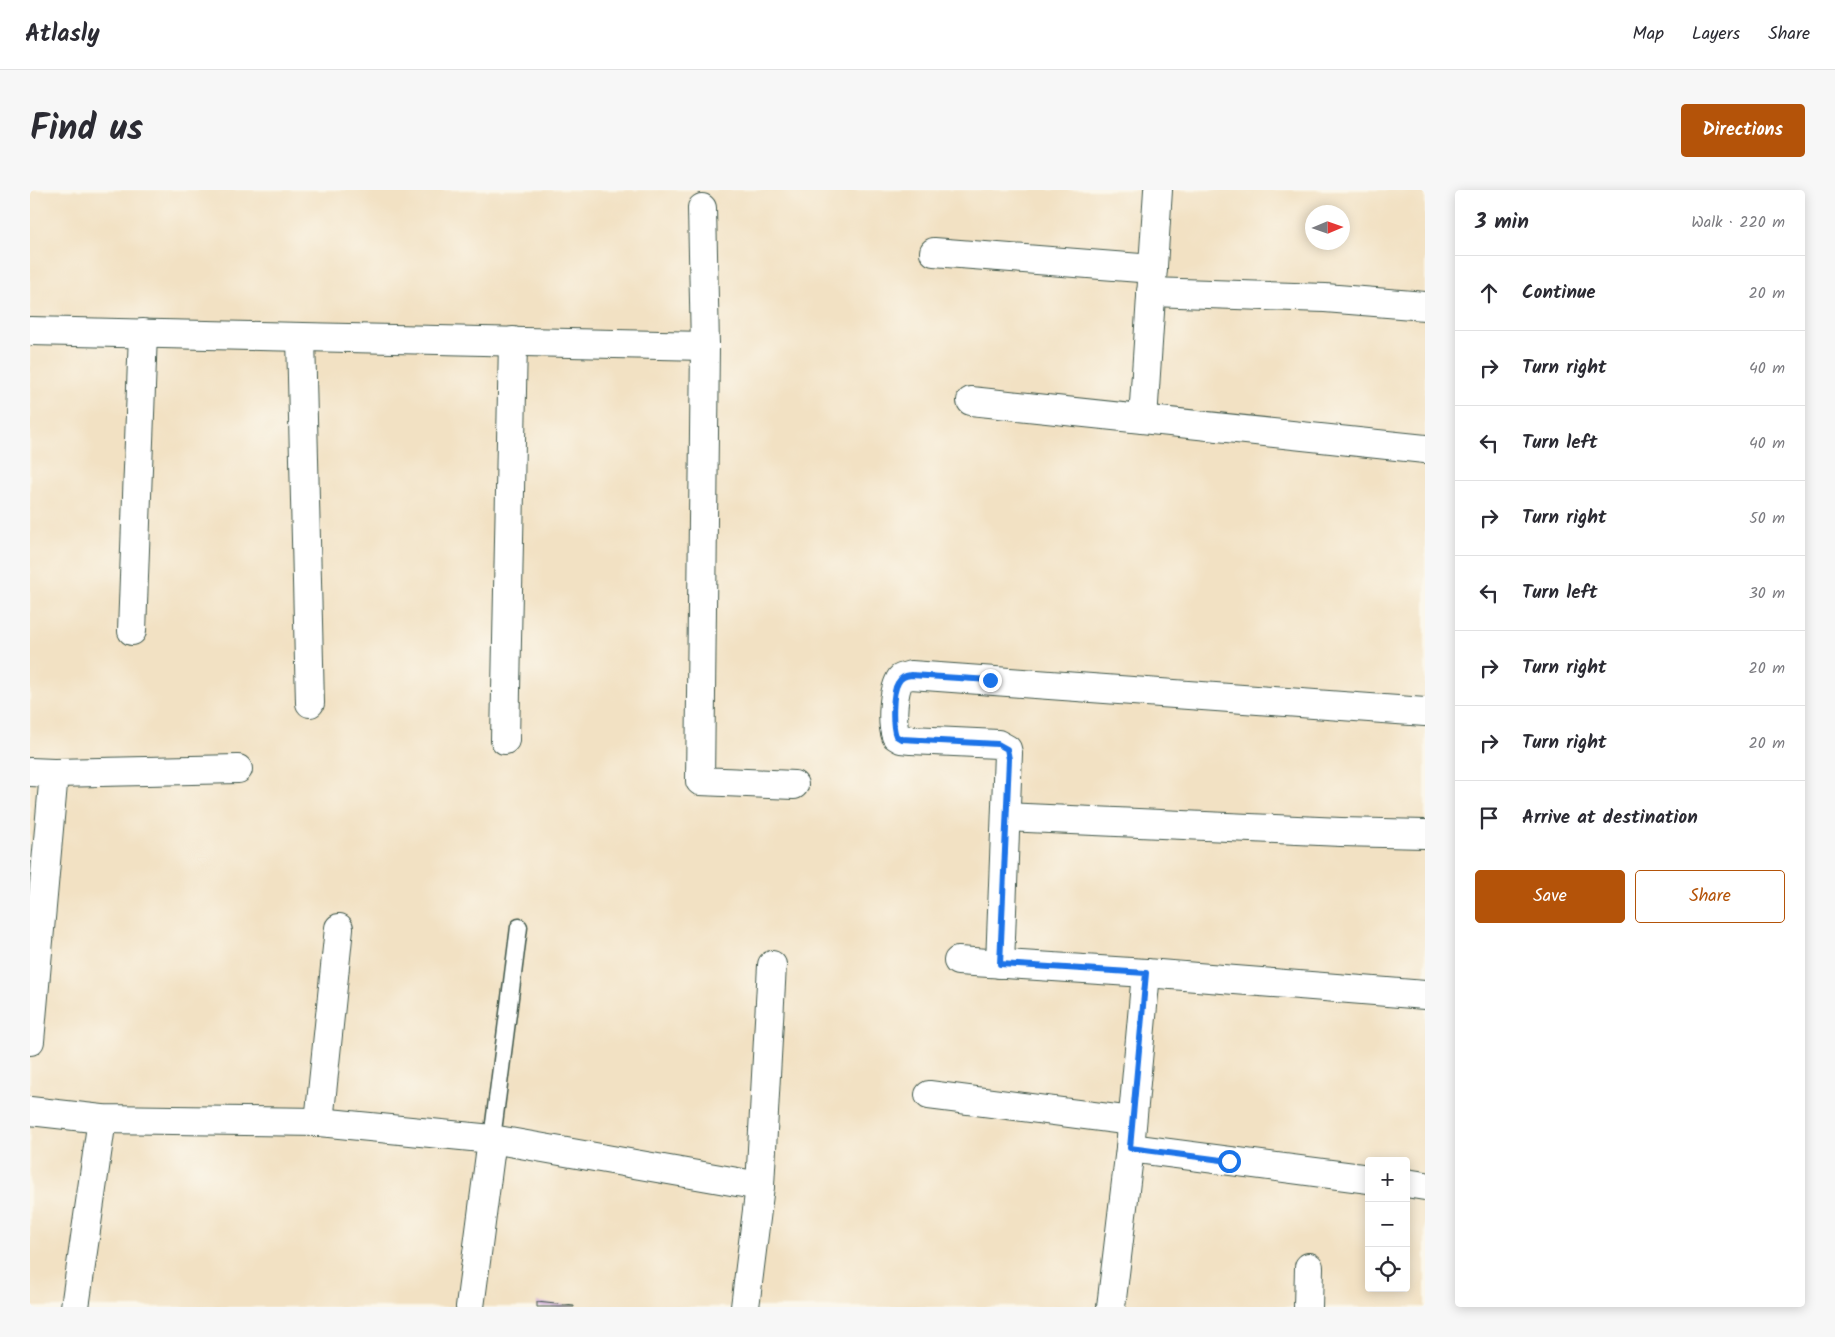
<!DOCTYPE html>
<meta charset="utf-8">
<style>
:root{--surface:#fff;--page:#f7f7f7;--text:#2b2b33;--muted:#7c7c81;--line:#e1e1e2;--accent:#b45309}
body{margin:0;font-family:Kalam,sans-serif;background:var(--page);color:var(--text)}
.controls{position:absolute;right:15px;bottom:15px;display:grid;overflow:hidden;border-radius:5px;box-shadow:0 2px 12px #0003}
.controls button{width:45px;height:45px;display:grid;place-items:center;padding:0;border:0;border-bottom:1px solid var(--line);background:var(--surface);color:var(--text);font:25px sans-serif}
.compass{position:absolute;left:1275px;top:15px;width:45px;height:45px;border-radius:50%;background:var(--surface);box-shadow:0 2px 12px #0003;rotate:88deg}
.stop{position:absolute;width:15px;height:15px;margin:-11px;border:4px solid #1a73e8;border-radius:50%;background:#fff}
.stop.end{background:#1a73e8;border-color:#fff;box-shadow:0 1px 5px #0008}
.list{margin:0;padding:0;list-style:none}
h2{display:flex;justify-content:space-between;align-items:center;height:65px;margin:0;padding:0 20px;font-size:21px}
h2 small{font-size:16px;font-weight:400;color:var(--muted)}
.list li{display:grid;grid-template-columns:32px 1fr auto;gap:15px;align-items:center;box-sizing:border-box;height:75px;padding:0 20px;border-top:1px solid var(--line)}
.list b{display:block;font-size:19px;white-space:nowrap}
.list em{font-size:16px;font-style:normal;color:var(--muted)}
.actions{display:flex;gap:10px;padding:15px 20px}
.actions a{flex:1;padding:11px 0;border:1px solid var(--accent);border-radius:5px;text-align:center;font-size:18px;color:var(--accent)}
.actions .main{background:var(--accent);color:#fff}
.icon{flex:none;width:28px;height:28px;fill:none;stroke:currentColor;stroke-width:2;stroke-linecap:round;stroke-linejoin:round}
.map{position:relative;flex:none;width:1395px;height:1117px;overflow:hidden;border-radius:5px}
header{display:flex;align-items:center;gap:30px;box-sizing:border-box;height:70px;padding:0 25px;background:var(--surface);border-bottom:1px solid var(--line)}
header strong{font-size:24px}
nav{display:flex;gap:28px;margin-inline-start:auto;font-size:18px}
.intro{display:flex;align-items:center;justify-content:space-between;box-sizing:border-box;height:120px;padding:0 30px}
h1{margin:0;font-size:35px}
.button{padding:12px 22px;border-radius:5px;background:var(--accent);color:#fff;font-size:18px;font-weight:700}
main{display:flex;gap:30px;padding:0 30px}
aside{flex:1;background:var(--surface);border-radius:5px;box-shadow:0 2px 12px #0003}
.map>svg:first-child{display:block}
.building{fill:#c69cd4}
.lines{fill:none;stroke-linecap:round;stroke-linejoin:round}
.lane-casing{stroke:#3f5649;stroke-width:19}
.street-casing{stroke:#3f5649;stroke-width:30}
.lane{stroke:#fff;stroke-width:16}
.street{stroke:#fff;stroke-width:28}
.route{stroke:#1a73e8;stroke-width:6}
</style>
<header>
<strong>Atlasly</strong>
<nav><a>Map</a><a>Layers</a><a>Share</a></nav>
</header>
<div class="intro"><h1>Find us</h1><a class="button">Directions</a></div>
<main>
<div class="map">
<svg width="1395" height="1117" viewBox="0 0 1395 1117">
<rect width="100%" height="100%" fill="#fbf7ec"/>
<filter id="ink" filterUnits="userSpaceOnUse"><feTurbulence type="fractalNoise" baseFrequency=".02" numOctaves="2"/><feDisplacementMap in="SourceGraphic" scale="10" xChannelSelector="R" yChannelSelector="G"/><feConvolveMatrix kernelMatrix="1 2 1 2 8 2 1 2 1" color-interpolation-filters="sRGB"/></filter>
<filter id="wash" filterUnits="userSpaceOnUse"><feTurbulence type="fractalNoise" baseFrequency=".0096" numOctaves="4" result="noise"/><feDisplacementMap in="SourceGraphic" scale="20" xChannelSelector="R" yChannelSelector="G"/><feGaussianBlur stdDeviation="1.12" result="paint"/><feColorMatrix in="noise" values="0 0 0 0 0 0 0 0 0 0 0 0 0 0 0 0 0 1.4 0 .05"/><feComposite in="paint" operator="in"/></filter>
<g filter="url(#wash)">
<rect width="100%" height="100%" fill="#f2e1c3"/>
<g id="blocks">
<!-- building -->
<polygon class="building" points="507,1112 544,1116 544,1117 507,1117"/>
</g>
</g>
<g filter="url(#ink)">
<use href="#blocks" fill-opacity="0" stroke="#3f5649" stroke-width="1"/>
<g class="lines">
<defs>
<polyline id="lane" points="462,949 489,737"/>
<g id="street">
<polyline points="672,18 675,156 670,591 764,595"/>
<polyline points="904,62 1123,79"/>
<polyline points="1121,102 1295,108 1395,116"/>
<polyline points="0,141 675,156"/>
<polyline points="271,147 280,513"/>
<polyline points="941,211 1395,259"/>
<polyline points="1113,229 1128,0"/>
<polyline points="102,441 113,143"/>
<polyline points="475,550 483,151"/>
<polyline points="0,582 24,583 0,851"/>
<polyline points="24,583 208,579"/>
<polyline points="976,627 1311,642 1395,644"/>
<polyline points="928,771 1116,783 1395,805"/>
<path d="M970,774l8,-211 -1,-4 -9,-5 -87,-4 -10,-1 -5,-3c-5,-13 -3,-47 5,-58l10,-3 514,37"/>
<polyline points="899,905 1102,931"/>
<polyline points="0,921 72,929 289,932 462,949 730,996"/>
<polyline points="289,932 309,738"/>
<polyline points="1100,958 1339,989"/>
<polyline points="1376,993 1395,996"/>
<polyline points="45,1117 72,929"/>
<polyline points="440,1117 462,949"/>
<polyline points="715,1117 730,996 742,775"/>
<polyline points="1081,1117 1100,958 1116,783"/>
<polyline points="1278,1117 1279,1077"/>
</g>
</defs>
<!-- lane casing -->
<use href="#lane" class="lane-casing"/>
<!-- street casing -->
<use href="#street" class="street-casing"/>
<!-- lane -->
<use href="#lane" class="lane"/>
<!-- street -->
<use href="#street" class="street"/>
</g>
</g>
<g class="lines" filter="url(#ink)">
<!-- route -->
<path class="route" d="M960,490l-79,-5c-6,1 -10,2 -13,8 -6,9 -6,43 -2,53l5,3 97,5 9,5 2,10 -9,205 146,9 -16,175 99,13"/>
</g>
</svg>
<div class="controls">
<button>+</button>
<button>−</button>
<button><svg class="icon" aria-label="locate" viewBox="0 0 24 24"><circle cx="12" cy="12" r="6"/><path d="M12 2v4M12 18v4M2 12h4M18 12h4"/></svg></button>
</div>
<svg class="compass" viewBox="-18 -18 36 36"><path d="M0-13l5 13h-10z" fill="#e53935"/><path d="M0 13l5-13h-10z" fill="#7c7c81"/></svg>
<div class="stop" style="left:1199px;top:971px"></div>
<div class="stop end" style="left:960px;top:490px"></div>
</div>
<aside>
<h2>3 min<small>Walk · 220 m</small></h2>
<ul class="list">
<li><svg class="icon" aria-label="ahead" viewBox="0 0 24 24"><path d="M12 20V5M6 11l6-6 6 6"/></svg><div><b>Continue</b></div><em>20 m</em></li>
<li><svg class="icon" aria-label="right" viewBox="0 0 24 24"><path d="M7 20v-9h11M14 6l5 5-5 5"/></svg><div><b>Turn right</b></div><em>40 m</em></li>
<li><svg class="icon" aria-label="left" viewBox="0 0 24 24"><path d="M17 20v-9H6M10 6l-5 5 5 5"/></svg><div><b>Turn left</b></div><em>40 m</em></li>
<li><svg class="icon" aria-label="right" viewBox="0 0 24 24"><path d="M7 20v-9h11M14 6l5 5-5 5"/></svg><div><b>Turn right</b></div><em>50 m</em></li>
<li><svg class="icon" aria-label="left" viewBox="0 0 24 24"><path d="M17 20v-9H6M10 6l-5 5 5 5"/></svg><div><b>Turn left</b></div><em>30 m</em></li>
<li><svg class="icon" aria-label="right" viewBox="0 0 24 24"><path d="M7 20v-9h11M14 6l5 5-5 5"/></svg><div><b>Turn right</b></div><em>20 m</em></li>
<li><svg class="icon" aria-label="right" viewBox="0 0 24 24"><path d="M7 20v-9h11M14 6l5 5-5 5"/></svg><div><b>Turn right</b></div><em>20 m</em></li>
<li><svg class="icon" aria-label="arrive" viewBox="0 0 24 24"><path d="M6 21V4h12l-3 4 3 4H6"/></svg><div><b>Arrive at destination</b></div></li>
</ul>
<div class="actions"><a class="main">Save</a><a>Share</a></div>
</aside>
</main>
